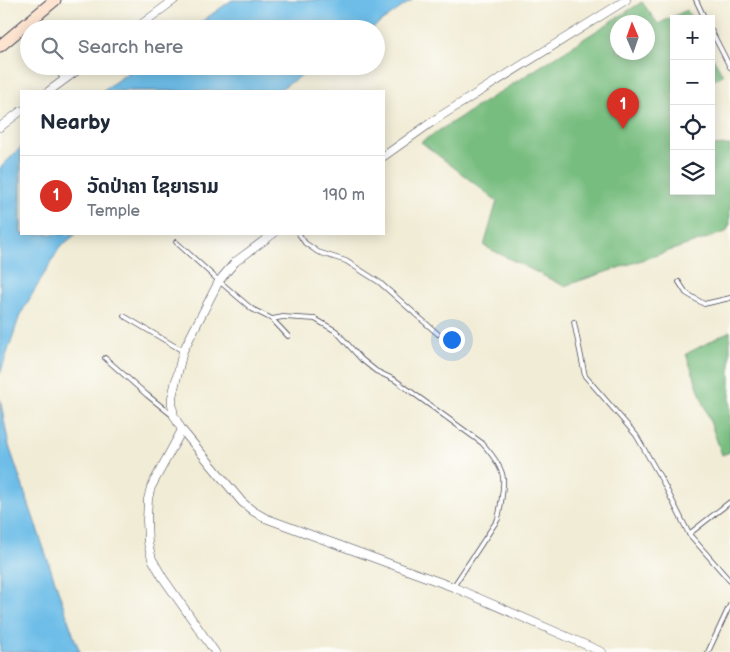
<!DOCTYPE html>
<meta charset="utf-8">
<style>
:root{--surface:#fff;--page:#f2f2f3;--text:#1f2937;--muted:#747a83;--line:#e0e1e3;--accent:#d93025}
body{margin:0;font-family:"Balsamiq Sans","Noto Sans Lao",sans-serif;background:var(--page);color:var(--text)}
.controls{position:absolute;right:15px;top:15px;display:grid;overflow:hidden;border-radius:0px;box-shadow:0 2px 12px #0003}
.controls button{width:45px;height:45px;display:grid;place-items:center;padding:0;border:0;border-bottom:1px solid var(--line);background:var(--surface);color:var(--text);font:25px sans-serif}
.compass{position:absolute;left:610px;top:15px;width:45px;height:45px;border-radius:50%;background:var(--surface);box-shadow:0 2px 12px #0003;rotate:358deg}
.you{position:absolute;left:451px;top:339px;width:18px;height:18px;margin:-12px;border:4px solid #fff;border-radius:50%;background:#1a73e8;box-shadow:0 0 0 8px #1a73e833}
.badge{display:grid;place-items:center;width:32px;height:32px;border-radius:50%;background:var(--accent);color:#fff;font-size:16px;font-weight:700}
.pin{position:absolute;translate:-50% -41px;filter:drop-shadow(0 1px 2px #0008)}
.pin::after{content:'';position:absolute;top:26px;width:18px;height:15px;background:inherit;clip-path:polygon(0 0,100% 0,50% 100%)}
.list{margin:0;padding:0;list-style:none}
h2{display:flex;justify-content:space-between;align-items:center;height:65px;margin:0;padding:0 20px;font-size:21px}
h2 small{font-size:16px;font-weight:400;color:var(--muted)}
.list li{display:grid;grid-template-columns:32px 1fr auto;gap:15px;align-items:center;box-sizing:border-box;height:80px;padding:0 20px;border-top:1px solid var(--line)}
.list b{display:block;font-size:19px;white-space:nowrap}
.list p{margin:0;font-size:16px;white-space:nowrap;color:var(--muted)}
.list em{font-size:16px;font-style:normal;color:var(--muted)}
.icon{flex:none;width:28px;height:28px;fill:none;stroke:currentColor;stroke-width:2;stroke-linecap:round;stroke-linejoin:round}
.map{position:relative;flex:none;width:730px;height:652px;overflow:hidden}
.search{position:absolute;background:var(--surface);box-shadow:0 2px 12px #0003;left:20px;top:20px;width:365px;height:55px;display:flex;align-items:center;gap:12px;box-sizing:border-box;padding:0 18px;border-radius:28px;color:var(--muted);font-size:19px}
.panel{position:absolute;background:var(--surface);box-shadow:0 2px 12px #0003;left:20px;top:90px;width:365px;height:145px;border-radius:0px}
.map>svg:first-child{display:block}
.forest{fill:#78bd80;stroke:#4d705e;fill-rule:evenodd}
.water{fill:#6dbde8;stroke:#487092}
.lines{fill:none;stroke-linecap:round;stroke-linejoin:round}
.service-casing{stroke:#414052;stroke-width:5.5}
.minor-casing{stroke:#414052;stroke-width:9}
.secondary-casing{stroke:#414052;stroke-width:13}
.service{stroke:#fff;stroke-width:4}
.minor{stroke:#fff;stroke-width:8}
.secondary{stroke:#fde4d1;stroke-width:11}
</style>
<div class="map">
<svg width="730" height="652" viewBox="0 0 730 652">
<rect width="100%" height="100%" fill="#fdfcf7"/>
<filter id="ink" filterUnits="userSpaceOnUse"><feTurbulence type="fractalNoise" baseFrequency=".02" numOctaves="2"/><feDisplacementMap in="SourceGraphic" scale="10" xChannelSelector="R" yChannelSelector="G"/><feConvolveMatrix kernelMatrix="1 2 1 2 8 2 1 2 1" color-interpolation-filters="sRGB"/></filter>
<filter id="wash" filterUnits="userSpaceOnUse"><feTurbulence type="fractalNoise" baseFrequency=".0096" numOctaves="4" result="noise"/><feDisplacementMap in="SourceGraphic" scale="20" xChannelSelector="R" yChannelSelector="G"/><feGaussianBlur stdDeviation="1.12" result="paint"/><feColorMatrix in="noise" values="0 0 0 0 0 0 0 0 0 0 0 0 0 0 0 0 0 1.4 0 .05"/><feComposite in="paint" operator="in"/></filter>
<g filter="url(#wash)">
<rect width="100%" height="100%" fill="#f1ecd5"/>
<!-- forest -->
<g class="forest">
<path d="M642,2l16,22 29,-14 5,9h-18v172h37v-45l19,-1v79l-4,8 -162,54 -80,-40 13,-45 -76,-59zM648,22v30h-30v-30z"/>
<polygon points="711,54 723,75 711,82"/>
<polygon points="730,331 730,452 722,455 686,354"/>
</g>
<!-- water -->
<g class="water">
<polygon points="232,0 412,0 371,29 191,29"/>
<polygon points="138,66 316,66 277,91 102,91"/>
<polygon points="21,147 21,234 76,234 60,247 20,315 0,374 0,168"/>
<polygon points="0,399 9,446 74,637 80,652 0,652"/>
</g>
</g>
<g filter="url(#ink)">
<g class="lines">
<defs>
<g id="service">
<polyline points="696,0 705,19"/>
<polyline points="711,30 730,67"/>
<polyline points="54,66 64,80"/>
<polyline points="299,234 305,243 318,252 346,261 379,282 438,334"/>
<polyline points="176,242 219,281 252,309 272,319"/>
<polyline points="679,282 686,293 704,304 730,298"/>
<polyline points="124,316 183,351"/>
<polyline points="574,322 585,376 636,435 663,482 689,534 730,581"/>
<path d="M288,336l-16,-17 11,-2 32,2 21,12 25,28 15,12 19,9 87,63c8,9 20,23 21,35 1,9 -3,32 -5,41l-45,68"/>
<polyline points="105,358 147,395 172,415"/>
<polyline points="689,534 730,502"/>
<polyline points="708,652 730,605"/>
</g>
<g id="minor">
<polyline points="135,29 174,0"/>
<polyline points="49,91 83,66"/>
<polyline points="0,127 21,111"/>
<polyline points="384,156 439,117 626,0"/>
<polyline points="273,234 235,262 219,281 183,351 172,397 172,405 174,416 182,430 242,502 253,511 265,518 453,587 602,652"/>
<polyline points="182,430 151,487 148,499 147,520 148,543 152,559 163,578 215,652"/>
</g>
<polyline id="secondary" points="0,46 55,0"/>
</defs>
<!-- service casing -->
<use href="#service" class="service-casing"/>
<!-- minor casing -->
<use href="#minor" class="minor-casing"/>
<!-- secondary casing -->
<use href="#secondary" class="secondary-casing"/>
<!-- service -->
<use href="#service" class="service"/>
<!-- minor -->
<use href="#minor" class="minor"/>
<!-- secondary -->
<use href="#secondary" class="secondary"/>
</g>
</g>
</svg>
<div class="controls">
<button>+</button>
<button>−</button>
<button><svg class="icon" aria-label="locate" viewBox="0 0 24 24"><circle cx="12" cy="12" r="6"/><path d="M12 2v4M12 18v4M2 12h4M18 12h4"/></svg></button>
<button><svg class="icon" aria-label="layers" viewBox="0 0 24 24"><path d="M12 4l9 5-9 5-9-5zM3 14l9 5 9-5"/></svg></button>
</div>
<svg class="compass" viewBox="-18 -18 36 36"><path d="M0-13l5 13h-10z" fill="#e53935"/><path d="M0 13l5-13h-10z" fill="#747a83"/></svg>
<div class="you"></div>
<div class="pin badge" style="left:623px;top:129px">1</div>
<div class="search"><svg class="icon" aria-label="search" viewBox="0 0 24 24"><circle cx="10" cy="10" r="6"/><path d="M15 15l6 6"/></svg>Search here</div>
<section class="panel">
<h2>Nearby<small></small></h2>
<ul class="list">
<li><span class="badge">1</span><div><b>ວັດປ່າຄາ ໄຊຍາຣາມ</b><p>Temple</p></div><em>190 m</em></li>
</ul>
</section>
</div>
